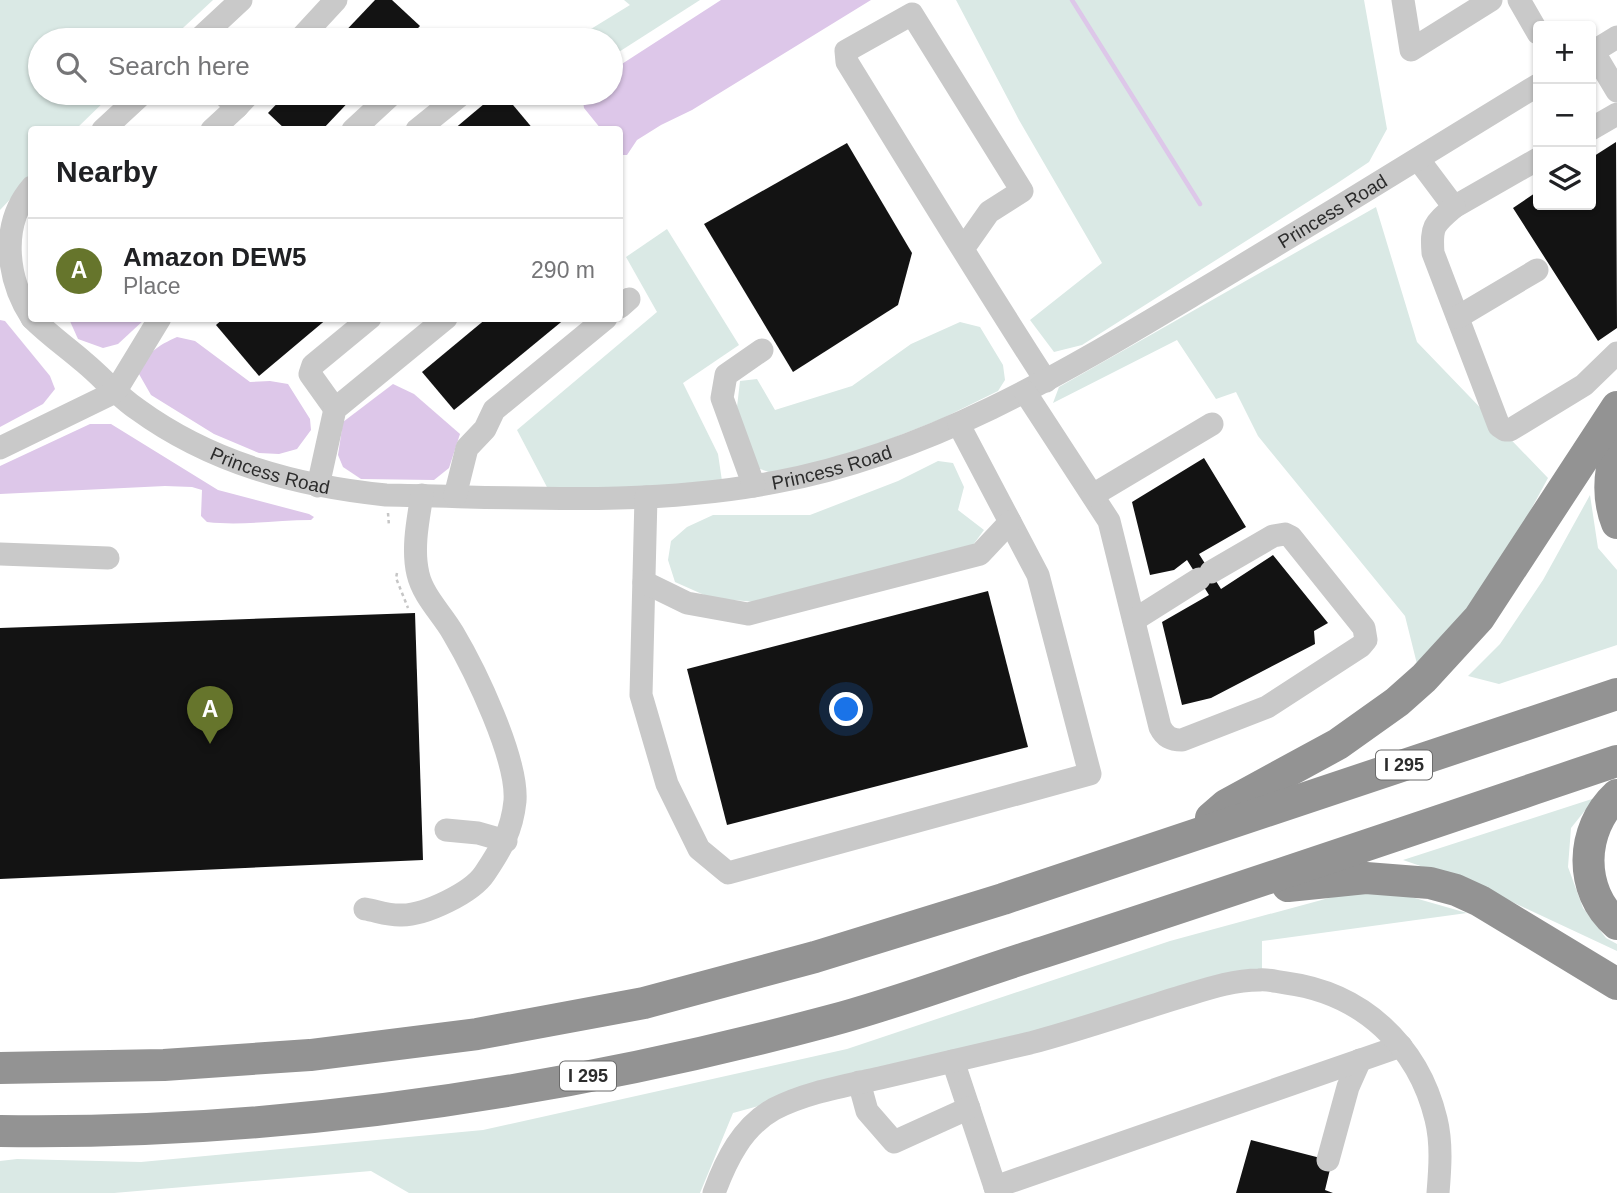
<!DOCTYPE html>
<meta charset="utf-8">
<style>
:root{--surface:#fff;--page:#f2f2f2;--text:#202124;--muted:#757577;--line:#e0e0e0;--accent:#66752c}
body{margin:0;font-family:Arial,sans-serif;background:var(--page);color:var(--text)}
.controls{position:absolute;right:21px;top:21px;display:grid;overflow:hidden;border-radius:7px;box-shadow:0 2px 5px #0004}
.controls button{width:63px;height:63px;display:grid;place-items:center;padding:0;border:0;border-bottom:2px solid var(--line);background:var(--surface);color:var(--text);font:35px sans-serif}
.you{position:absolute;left:847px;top:710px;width:24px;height:24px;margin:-18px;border:5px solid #fff;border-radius:50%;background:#1a73e8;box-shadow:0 0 0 10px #1a73e833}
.badge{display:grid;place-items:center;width:46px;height:46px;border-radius:50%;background:var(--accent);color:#fff;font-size:23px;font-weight:700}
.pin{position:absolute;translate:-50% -58px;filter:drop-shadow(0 2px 4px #0008)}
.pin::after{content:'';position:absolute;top:37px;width:24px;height:21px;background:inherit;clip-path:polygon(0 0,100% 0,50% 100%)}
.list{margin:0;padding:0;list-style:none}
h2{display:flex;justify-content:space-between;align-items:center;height:91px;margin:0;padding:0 28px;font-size:30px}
h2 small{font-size:23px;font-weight:400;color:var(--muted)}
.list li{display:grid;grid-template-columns:46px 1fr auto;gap:21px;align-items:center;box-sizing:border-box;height:105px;padding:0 28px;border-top:2px solid var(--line)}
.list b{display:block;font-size:26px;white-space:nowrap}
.list p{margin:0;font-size:23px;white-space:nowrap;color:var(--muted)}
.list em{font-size:23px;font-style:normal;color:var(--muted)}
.icon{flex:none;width:38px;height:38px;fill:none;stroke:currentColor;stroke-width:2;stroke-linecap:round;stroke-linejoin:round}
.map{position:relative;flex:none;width:1617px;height:1193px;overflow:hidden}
.search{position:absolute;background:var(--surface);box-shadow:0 2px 5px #0004;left:28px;top:28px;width:595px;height:77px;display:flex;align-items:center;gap:18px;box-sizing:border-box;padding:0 24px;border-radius:38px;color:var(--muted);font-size:26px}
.panel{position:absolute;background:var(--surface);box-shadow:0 2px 5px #0004;left:28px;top:126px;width:595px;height:196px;border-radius:7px}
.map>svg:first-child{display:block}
.green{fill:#dae9e5}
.water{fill:#ddc7e9}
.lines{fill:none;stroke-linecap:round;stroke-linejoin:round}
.stream{stroke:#ddc7e9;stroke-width:4.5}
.building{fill:#131313}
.path{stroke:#c6c6c6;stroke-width:2.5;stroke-dasharray:3.5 3.5;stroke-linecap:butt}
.minor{stroke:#c9c9c9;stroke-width:23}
.highway{stroke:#939393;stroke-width:32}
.labels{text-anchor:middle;stroke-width:7;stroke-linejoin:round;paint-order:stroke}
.shield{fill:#fff;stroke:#6b6b6b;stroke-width:2}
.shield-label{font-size:18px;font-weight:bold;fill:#2c2c2c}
.street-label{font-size:19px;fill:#2c2c2c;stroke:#fff}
</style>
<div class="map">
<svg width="1617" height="1193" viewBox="0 0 1617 1193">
<rect width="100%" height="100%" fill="#fff"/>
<!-- green -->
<g class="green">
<polygon points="0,0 213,0 170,40 40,40 40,93 113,93 76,129 32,130 31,177 0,210"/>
<polygon points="624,0 700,0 611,57 611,40 573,40 630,5"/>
<polygon points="956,0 1364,0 1387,129 1369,162 1336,184 1082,345 1054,352 1030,320 1102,263 1019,120"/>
<polygon points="1376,207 1417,342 1548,478 1510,548 1465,614 1417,664 1405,616 1258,436 1236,392 1216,399 1177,340 1053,403 1059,387"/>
<polygon points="667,229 739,345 683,383 718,454 722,481 646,488 548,489 517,430 657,312 626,257"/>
<polygon points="960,322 980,327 1003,365 1005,380 998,391 941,419 837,460 772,473 754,467 737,407 740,381 757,379 775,410 852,386 911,344"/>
<polygon points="938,461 953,463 964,487 958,510 984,530 970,549 766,603 711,598 675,582 668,560 671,541 687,527 713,515 810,515 898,481"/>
<polygon points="1590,495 1598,548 1617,570 1617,645 1499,684 1468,676 1500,644 1543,580"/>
<polygon points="1595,798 1571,828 1568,867 1583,908 1606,938 1617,944 1617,951 1476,885 1403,860"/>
<polygon points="1373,886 1467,913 1262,941 1262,969 733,1113 700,1193 409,1193 371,1171 114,1193 0,1193 0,1161 17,1159 141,1162 483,1130 847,1049 1170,941"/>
</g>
<!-- water -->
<g class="water">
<polygon points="721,0 871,0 692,110 661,125 637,140 627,155 621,155 620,130 601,129 584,108 582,93 611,93 611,71"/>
<polygon points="69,319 145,319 118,344 103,348 78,339"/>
<polygon points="0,320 5,321 50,376 55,389 43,404 0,427"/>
<path d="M177,337l18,4 55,41 20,-1 18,3 22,35 1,11 -14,19 -18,5 -20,-1 -45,-19 -63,-39 -12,-21c5,-20 20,-29 38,-37z"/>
<polygon points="393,384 414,394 460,434 449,468 434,480 361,479 343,467 338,455 343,422"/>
<path d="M90,424h21l107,66 91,24 5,3 -3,3c-35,0 -69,6 -104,2l-6,-6 1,-26 -10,-3 -27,-1 -165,8v-28z"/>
</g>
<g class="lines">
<!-- stream -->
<polyline class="stream" points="1072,0 1200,204"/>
</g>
<!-- building -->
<g class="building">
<polygon points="375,0 392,0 420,26 407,40 337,40"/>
<polygon points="287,93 357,93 322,130 286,130 268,113"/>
<polygon points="497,93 503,93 534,130 453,130"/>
<polygon points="1616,142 1617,328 1598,341 1513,208 1538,191 1538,205 1591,205 1591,158"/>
<polygon points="847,143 912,253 898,305 793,372 704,224"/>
<polygon points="224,318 328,318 259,376 216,325"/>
<polygon points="487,318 566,318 454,410 422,372"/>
<polygon points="1204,458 1246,527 1199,554 1221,589 1273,555 1328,623 1314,631 1315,644 1211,698 1182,705 1162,622 1209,595 1187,560 1174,570 1150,575 1132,502"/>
<polygon points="988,591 1028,747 727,825 687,669"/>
<polygon points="415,613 423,860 0,879 0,628"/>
<polygon points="1251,1140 1332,1161 1325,1190 1333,1193 1236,1193"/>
</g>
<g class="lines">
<!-- path -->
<g class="path">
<polyline points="388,513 389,526"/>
<polyline points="397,573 396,578 408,608"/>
</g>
<!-- minor -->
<g class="minor">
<polyline points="1403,0 1411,50 1491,0"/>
<polyline points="1519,0 1538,33"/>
<polyline points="198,40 241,0"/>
<polyline points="299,40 336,0"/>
<polyline points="1593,51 1617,91"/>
<polyline points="1591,53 1617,37"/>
<polyline points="222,93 237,107 250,93"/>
<polyline points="1591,129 1617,114"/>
<polyline points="103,130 143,93"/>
<polyline points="212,130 237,107"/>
<polyline points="353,130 393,93"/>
<polyline points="417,130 463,93"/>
<polyline points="1418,159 1454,207 1538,159"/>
<path d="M32,187c-32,37 -26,91 0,131"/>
<path d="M1454,207c-20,17 -23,19 -21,46l66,173 6,4h5l74,-45 33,-32"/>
<path d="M963,249l26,-37 33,-21 -110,-177 -66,37 1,11c66,107 131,214 199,319"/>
<polyline points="620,307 629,299"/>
<polyline points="1458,317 1537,270"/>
<path id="s1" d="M32,318c17,17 36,30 53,45 18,15 33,33 52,46 74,54 160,77 249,86 130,2 262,12 390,-13 162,-30 300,-117 439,-200 108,-65 216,-131 323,-197"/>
<path d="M1025,392l84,129 51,206c5,10 11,13 22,13l85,-33 94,-61 5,-6 -2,-12 -73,-91 -6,-3 -12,2 -62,36"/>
<polyline points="335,409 310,374 313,365 370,318"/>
<polyline points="0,448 115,392 160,318"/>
<polyline points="318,486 335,409 446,318"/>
<polyline points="754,486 722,398 726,375 762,350"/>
<polyline points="1093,495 1212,424"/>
<polyline points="455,496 467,448 485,429 494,410 606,318"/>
<polyline points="646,497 641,695 667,784 699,849 728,873 1090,774 1038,575 959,425"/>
<polyline points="0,554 108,558"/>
<polyline points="644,582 687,603 748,614 980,554 1010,522"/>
<polyline points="1134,620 1199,579"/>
<polyline points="446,830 478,833 506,841"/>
<path d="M365,909c12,2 25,7 37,6 23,0 70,-22 83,-42 16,-24 27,-42 30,-72 3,-42 -40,-131 -62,-168 -11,-19 -30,-37 -35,-59 -6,-25 0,-54 4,-79"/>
<polyline points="953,1061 997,1193"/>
<polyline points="859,1082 867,1111 894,1142 969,1108"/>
<polyline points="1328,1160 1348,1087 1360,1060"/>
<polyline points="995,1187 1401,1046"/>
<path d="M714,1193c12,-33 28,-66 60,-84 33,-17 71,-23 106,-31 50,-12 100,-23 150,-35 49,-13 98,-30 147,-45 27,-8 54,-18 82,-18 9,-1 18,2 27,3 76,10 132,62 150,136 6,24 4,50 2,74"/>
</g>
<!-- highway -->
<g class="highway">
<path d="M1617,448c-8,25 -10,50 0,75"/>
<path d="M1617,795c-37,34 -39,96 0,129"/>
<polyline points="1211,818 1226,805 1338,744 1397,702 1424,678 1479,618 1617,407"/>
<polyline points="1288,886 1366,878 1430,883 1456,890 1480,901 1617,984"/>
<polyline points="0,1068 164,1065 310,1055 477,1034 644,1003 815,957 1003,899 1617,694"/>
<path d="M0,1131c279,4 559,-38 829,-110 72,-19 144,-47 215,-69 192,-62 382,-127 573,-191"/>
</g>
</g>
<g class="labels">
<!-- shield labels -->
<g class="shield">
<rect x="1376" y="750.5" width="56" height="29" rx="5"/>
<rect x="560" y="1061.5" width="56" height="29" rx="5"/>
</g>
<g class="shield-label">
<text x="1404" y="771">I 295</text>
<text x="588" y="1082">I 295</text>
</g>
<!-- street labels -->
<g class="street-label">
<text dy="7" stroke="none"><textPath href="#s1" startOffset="1419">Princess Road</textPath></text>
<text dy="7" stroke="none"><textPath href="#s1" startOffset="854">Princess Road</textPath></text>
<text dy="7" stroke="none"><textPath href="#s1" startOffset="287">Princess Road</textPath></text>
</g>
</g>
</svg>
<div class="controls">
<button>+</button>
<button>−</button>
<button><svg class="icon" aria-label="layers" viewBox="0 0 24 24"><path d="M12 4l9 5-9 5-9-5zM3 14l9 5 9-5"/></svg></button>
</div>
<div class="you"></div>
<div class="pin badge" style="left:210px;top:744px">A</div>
<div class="search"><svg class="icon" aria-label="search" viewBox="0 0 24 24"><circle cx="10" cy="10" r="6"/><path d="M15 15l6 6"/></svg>Search here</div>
<section class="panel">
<h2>Nearby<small></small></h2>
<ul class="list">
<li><span class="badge">A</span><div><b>Amazon DEW5</b><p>Place</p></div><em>290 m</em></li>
</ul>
</section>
</div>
